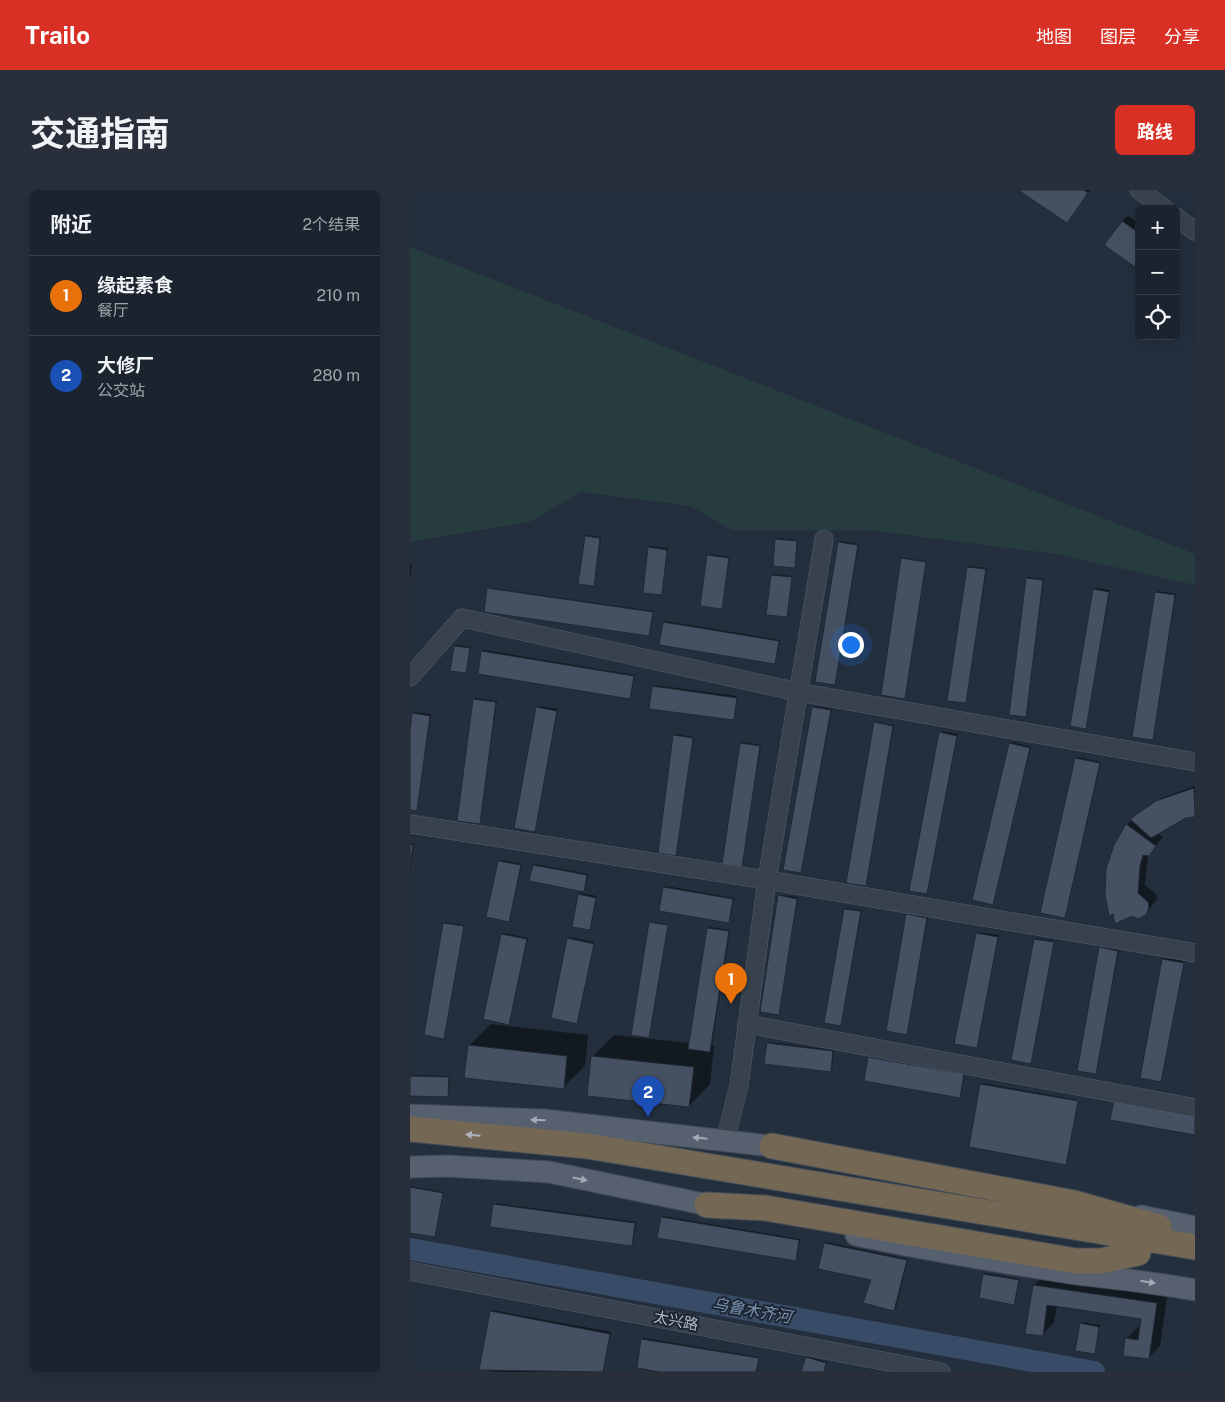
<!DOCTYPE html>
<html lang="zh">
<meta charset="utf-8">
<style>
:root{--surface:#1b232e;--page:#282f3a;--text:#f1f3f6;--muted:#a0a4aa;--line:#39404a;--accent:#d93025}
body{margin:0;font-family:"Public Sans","Noto Sans SC",sans-serif;background:var(--page);color:var(--text)}
.controls{position:absolute;right:15px;top:15px;display:grid;overflow:hidden;border-radius:8px;box-shadow:0 5px 20px #0002}
.controls button{width:45px;height:45px;display:grid;place-items:center;padding:0;border:0;border-bottom:1px solid var(--line);background:var(--surface);color:var(--text);font:25px sans-serif}
.you{position:absolute;left:440px;top:454px;width:18px;height:18px;margin:-12px;border:4px solid #fff;border-radius:50%;background:#1a73e8;box-shadow:0 0 0 8px #1a73e833}
.badge{display:grid;place-items:center;width:32px;height:32px;border-radius:50%;background:var(--accent);color:#fff;font-size:16px;font-weight:700}
.pin{position:absolute;translate:-50% -41px;filter:drop-shadow(0 1px 2px #0008)}
.pin::after{content:'';position:absolute;top:26px;width:18px;height:15px;background:inherit;clip-path:polygon(0 0,100% 0,50% 100%)}
.list{margin:0;padding:0;list-style:none}
h2{display:flex;justify-content:space-between;align-items:center;height:65px;margin:0;padding:0 20px;font-size:21px}
h2 small{font-size:16px;font-weight:400;color:var(--muted)}
.list li{display:grid;grid-template-columns:32px 1fr auto;gap:15px;align-items:center;box-sizing:border-box;height:80px;padding:0 20px;border-top:1px solid var(--line)}
.list b{display:block;font-size:19px;white-space:nowrap}
.list p{margin:0;font-size:16px;white-space:nowrap;color:var(--muted)}
.list em{font-size:16px;font-style:normal;color:var(--muted)}
.icon{flex:none;width:28px;height:28px;fill:none;stroke:currentColor;stroke-width:2;stroke-linecap:round;stroke-linejoin:round}
.map{position:relative;flex:none;width:785px;height:1182px;overflow:hidden;border-radius:8px}
header{display:flex;align-items:center;gap:30px;box-sizing:border-box;height:70px;padding:0 25px;background:var(--accent);color:#fff}
header strong{font-size:24px}
nav{display:flex;gap:28px;margin-inline-start:auto;font-size:18px}
.intro{display:flex;align-items:center;justify-content:space-between;box-sizing:border-box;height:120px;padding:0 30px}
h1{margin:0;font-size:35px}
.button{padding:12px 22px;border-radius:8px;background:var(--accent);color:#fff;font-size:18px;font-weight:700}
main{display:flex;gap:30px;padding:0 30px}
aside{flex:1;background:var(--surface);border-radius:8px;box-shadow:0 5px 20px #0002}
.map>svg:first-child{display:block}
.park{fill:#263c3f}
.shadow{fill:#0007}
.lines{fill:none;stroke-linecap:round;stroke-linejoin:round}
.river{stroke:#394c67;stroke-width:22}
.building{fill:#455162;stroke:#1f2835}
.minor-casing{stroke:#565f6c;stroke-width:19}
.major-casing{stroke:#414a57;stroke-width:23}
.highway-casing{stroke:#434c59;stroke-width:27}
.minor{stroke:#38414e;stroke-width:18}
.major{stroke:#56606e;stroke-width:21}
.highway{stroke:#746855;stroke-width:25}
.oneway{fill:#a1aab7}
.oneway2{fill:#aeb4bd}
.labels{text-anchor:middle;stroke-width:4;stroke-linejoin:round;paint-order:stroke}
.street-label{font-size:15px;fill:#b4bcc9;stroke:#1d2633}
.water-label{font-size:16px;font-style:italic;fill:#7c92b1;stroke:#1d2633}
</style>
<header>
<strong>Trailo</strong>
<nav><a>地图</a><a>图层</a><a>分享</a></nav>
</header>
<div class="intro"><h1>交通指南</h1><a class="button">路线</a></div>
<main>
<aside>
<h2>附近<small>2个结果</small></h2>
<ul class="list">
<li><span class="badge" style="background:#e8710a">1</span><div><b>缘起素食</b><p>餐厅</p></div><em>210 m</em></li>
<li><span class="badge" style="background:#1a4fb4">2</span><div><b>大修厂</b><p>公交站</p></div><em>280 m</em></li>
</ul>
</aside>
<div class="map">
<svg width="785" height="1182" viewBox="0 0 785 1182">
<rect width="100%" height="100%" fill="#242f3e"/>
<!-- park -->
<polygon class="park" points="0,57 785,364 785,395 646,364 458,340 322,340 280,316 171,302 119,332 0,352"/>
<!-- shadow -->
<g class="shadow">
<polygon points="610,0 681,0 657,31"/>
<polygon points="718,26 729,33 729,79 712,31"/>
<polygon points="177,345 191,347 184,395 176,347"/>
<polygon points="368,348 388,350 385,377 366,349"/>
<polygon points="431,351 449,354 425,494 430,352"/>
<polygon points="241,356 258,358 252,404 239,358"/>
<polygon points="300,364 320,367 311,417 299,366"/>
<polygon points="494,368 516,371 495,508 493,369"/>
<polygon points="0,374 2,375 0,390"/>
<polygon points="560,376 577,378 556,512 558,377"/>
<polygon points="364,384 382,386 376,426 362,385"/>
<polygon points="619,387 634,389 615,526 617,388"/>
<polygon points="80,398 243,421 240,443 239,444 78,399"/>
<polygon points="686,398 700,400 676,537 684,399"/>
<polygon points="748,401 766,404 742,549 746,403"/>
<polygon points="256,431 370,450 366,471 365,472 254,432"/>
<polygon points="47,455 61,457 55,482 45,456"/>
<polygon points="74,460 225,485 221,506 220,507 73,462"/>
<polygon points="245,495 327,506 325,527 323,529 243,497"/>
<polygon points="65,508 87,511 70,633 64,510"/>
<polygon points="129,516 148,519 125,641 127,517"/>
<polygon points="405,516 422,519 391,681 404,518"/>
<polygon points="5,522 21,524 7,619 0,619 0,550"/>
<polygon points="466,532 484,535 455,695 465,533"/>
<polygon points="532,541 548,544 517,703 531,543"/>
<polygon points="266,544 283,547 266,664 265,546"/>
<polygon points="333,552 351,555 331,675 331,553"/>
<polygon points="602,552 621,557 582,713 601,554"/>
<polygon points="668,567 691,572 655,727 666,568"/>
<polygon points="785,596 785,626 775,627 747,643 753,647 738,665 735,695 746,704 747,709 736,724 728,728 717,635 725,626 751,608"/>
<polygon points="0,653 4,654 0,680"/>
<polygon points="91,670 112,674 99,731 77,726"/>
<polygon points="125,674 178,684 175,699 173,700 124,676"/>
<polygon points="256,696 324,708 320,730 319,732 254,698"/>
<polygon points="170,703 187,706 180,738 169,705"/>
<polygon points="371,705 388,707 368,824 369,706"/>
<polygon points="436,718 452,720 431,834 435,719"/>
<polygon points="499,724 518,727 496,843 498,725"/>
<polygon points="35,732 54,735 34,847 34,733"/>
<polygon points="242,732 258,734 239,846 240,733"/>
<polygon points="299,737 320,740 302,855 304,856 300,894 279,916 183,866 204,845 280,853"/>
<polygon points="568,742 589,745 566,857 545,853"/>
<polygon points="94,743 118,748 99,833 92,744"/>
<polygon points="160,747 184,752 167,832 158,749"/>
<polygon points="626,748 644,751 620,873 625,749"/>
<polygon points="692,757 709,760 685,883 690,758"/>
<polygon points="755,768 773,771 750,891 753,770"/>
<polygon points="81,834 178,845 175,876 153,897 59,856"/>
<polygon points="359,852 424,860 422,880 420,881 358,853"/>
<polygon points="461,866 555,883 551,905 455,890"/>
<polygon points="0,885 40,886 39,904 0,904"/>
<polygon points="573,893 668,910 657,972 560,956"/>
<polygon points="0,996 33,1002 24,1046 0,1041"/>
<polygon points="86,1013 226,1032 223,1054 81,1036"/>
<polygon points="253,1026 390,1049 387,1068 385,1070 252,1028"/>
<polygon points="416,1052 498,1069 486,1118 484,1119 463,1089 415,1054"/>
<polygon points="576,1083 610,1089 604,1113 575,1084"/>
<polygon points="636,1084 758,1102 750,1156 738,1168 716,1149 728,1137 731,1138 732,1128 647,1116 644,1133 632,1145 624,1095"/>
<polygon points="82,1120 201,1142 193,1182 86,1182 70,1179"/>
<polygon points="672,1132 690,1135 684,1163 671,1134"/>
<polygon points="234,1148 349,1167 347,1182 258,1182 233,1149"/>
<polygon points="398,1166 417,1172 414,1182 397,1168"/>
</g>
<g class="lines">
<!-- river -->
<polyline class="river" points="0,1059 684,1182"/>
</g>
<!-- building -->
<g class="building">
<polygon points="608,0 674,0 678,3 657,33"/>
<polygon points="712,31 729,43 729,80 694,55"/>
<polygon points="175,346 190,348 184,396 168,394"/>
<polygon points="365,349 387,351 385,378 363,376"/>
<polygon points="428,352 448,355 425,495 405,492"/>
<polygon points="238,357 257,360 252,405 233,403"/>
<polygon points="297,365 319,368 312,419 290,416"/>
<polygon points="491,368 516,372 495,509 471,505"/>
<polygon points="557,377 576,379 556,513 537,511"/>
<polygon points="361,385 382,387 377,427 356,425"/>
<polygon points="616,388 633,390 616,527 599,525"/>
<polygon points="77,398 243,422 239,446 74,422"/>
<polygon points="683,399 699,402 676,539 660,536"/>
<polygon points="745,402 765,405 743,550 722,547"/>
<polygon points="253,432 369,451 365,474 249,455"/>
<polygon points="44,456 60,458 56,483 40,481"/>
<polygon points="71,461 224,486 220,509 68,484"/>
<polygon points="242,496 327,508 324,530 239,519"/>
<polygon points="63,509 86,512 70,634 47,631"/>
<polygon points="126,517 147,521 125,642 104,638"/>
<polygon points="402,517 421,520 391,683 373,680"/>
<polygon points="2,523 20,526 7,621 0,620 0,541"/>
<polygon points="464,532 483,536 456,696 436,693"/>
<polygon points="529,542 547,546 517,704 499,701"/>
<polygon points="263,545 283,548 266,666 248,663"/>
<polygon points="330,553 350,556 332,677 312,674"/>
<polygon points="599,553 620,558 583,715 562,710"/>
<polygon points="665,568 690,573 655,728 630,723"/>
<polygon points="784,598 785,627 776,628 741,648 720,629 746,611"/>
<polygon points="716,634 746,656 739,666 733,665 730,676 728,703 738,712 739,718 736,725 728,729 722,726 705,734 703,724 699,726 695,705 696,679 704,655"/>
<polygon points="0,654 3,655 0,675"/>
<polygon points="88,671 111,675 99,732 76,727"/>
<polygon points="123,675 177,685 174,702 119,691"/>
<polygon points="253,697 323,709 319,733 249,721"/>
<polygon points="168,704 186,708 180,740 162,737"/>
<polygon points="368,705 387,709 369,825 350,822"/>
<polygon points="434,719 451,721 431,836 414,833"/>
<polygon points="496,724 517,728 497,845 476,841"/>
<polygon points="239,732 258,735 239,848 221,845"/>
<polygon points="33,733 54,736 34,849 14,845"/>
<polygon points="297,738 319,741 300,862 278,859"/>
<polygon points="566,743 588,747 567,858 544,854"/>
<polygon points="91,744 117,749 99,835 73,829"/>
<polygon points="157,748 184,754 167,834 141,828"/>
<polygon points="624,749 644,752 621,874 601,870"/>
<polygon points="689,757 708,761 686,884 667,881"/>
<polygon points="752,769 774,773 751,892 730,888"/>
<polygon points="357,853 423,861 421,882 354,874"/>
<polygon points="58,855 157,866 154,899 54,888"/>
<polygon points="181,866 284,877 279,917 177,906"/>
<polygon points="458,867 554,884 550,908 454,891"/>
<polygon points="0,886 39,887 38,907 0,906"/>
<polygon points="570,894 668,911 656,975 559,957"/>
<polygon points="704,910 785,924 785,945 700,930"/>
<polygon points="0,997 33,1003 25,1047 0,1043"/>
<polygon points="83,1014 225,1033 222,1056 80,1037"/>
<polygon points="251,1027 389,1050 386,1071 247,1048"/>
<polygon points="414,1053 497,1070 484,1121 453,1113 461,1090 408,1079"/>
<polygon points="573,1084 609,1090 604,1115 569,1108"/>
<polygon points="623,1095 747,1113 739,1169 713,1166 715,1148 728,1150 731,1129 637,1115 633,1146 615,1144"/>
<polygon points="80,1121 200,1144 193,1182 69,1180"/>
<polygon points="670,1133 689,1137 685,1164 665,1161"/>
<polygon points="231,1149 349,1168 346,1182 250,1182 227,1178"/>
<polygon points="396,1167 416,1173 414,1182 391,1182"/>
</g>
<g class="lines">
<defs>
<g id="minor">
<polyline points="729,0 755,19"/>
<polyline points="766,27 785,41"/>
<polyline points="0,487 52,428 388,502 785,572"/>
<polyline points="0,634 357,690 785,763"/>
<polyline points="337,834 785,918"/>
<polyline points="315,951 329,895 357,690 414,349"/>
<polyline points="0,1081 531,1182"/>
</g>
<g id="major">
<polyline points="0,925 134,930 378,958"/>
<polyline points="0,977 38,976 139,982 313,1018"/>
<polyline points="731,1026 785,1037"/>
<path d="M446,1045c71,15 143,27 214,38 42,5 83,9 125,17"/>
</g>
<g id="highway">
<polyline points="0,939 177,956 785,1057"/>
<polyline points="362,956 664,1013 749,1037"/>
<polyline points="297,1015 355,1018 666,1071 691,1071 728,1063"/>
</g>
</defs>
<!-- minor casing -->
<use href="#minor" class="minor-casing"/>
<!-- major casing -->
<use href="#major" class="major-casing"/>
<!-- highway casing -->
<use href="#highway" class="highway-casing"/>
<!-- minor -->
<use href="#minor" class="minor"/>
<!-- major -->
<use href="#major" class="major"/>
<!-- highway -->
<use href="#highway" class="highway"/>
</g>
<!-- one-way arrows -->
<defs><path id="oneway-solid" d="M-6-.8H1V-3.2L6.5 0L1 3.2V.8H-6Z" transform="scale(1.25)"/></defs>
<g class="oneway">
<use href="#oneway-solid" transform="translate(128 930) rotate(-178)"/>
<use href="#oneway-solid" transform="translate(290 948) rotate(-174)"/>
<use href="#oneway-solid" transform="translate(170 989) rotate(12)"/>
<use href="#oneway-solid" transform="translate(738 1092) rotate(9)"/>
</g>
<use class="oneway2" href="#oneway-solid" transform="translate(63 945) rotate(-175)"/>
<g class="labels">
<!-- street labels -->
<g class="street-label">
<text transform="translate(266 1131) rotate(11)" y="5">太兴路</text>
</g>
<!-- water labels -->
<g class="water-label">
<text transform="translate(342 1120) rotate(10)" y="6">乌鲁木齐河</text>
</g>
</g>
</svg>
<div class="controls">
<button>+</button>
<button>−</button>
<button><svg class="icon" aria-label="locate" viewBox="0 0 24 24"><circle cx="12" cy="12" r="6"/><path d="M12 2v4M12 18v4M2 12h4M18 12h4"/></svg></button>
</div>
<div class="you"></div>
<div class="pin badge" style="left:321px;top:814px;background:#e8710a">1</div>
<div class="pin badge" style="left:238px;top:927px;background:#1a4fb4">2</div>
</div>
</main>
